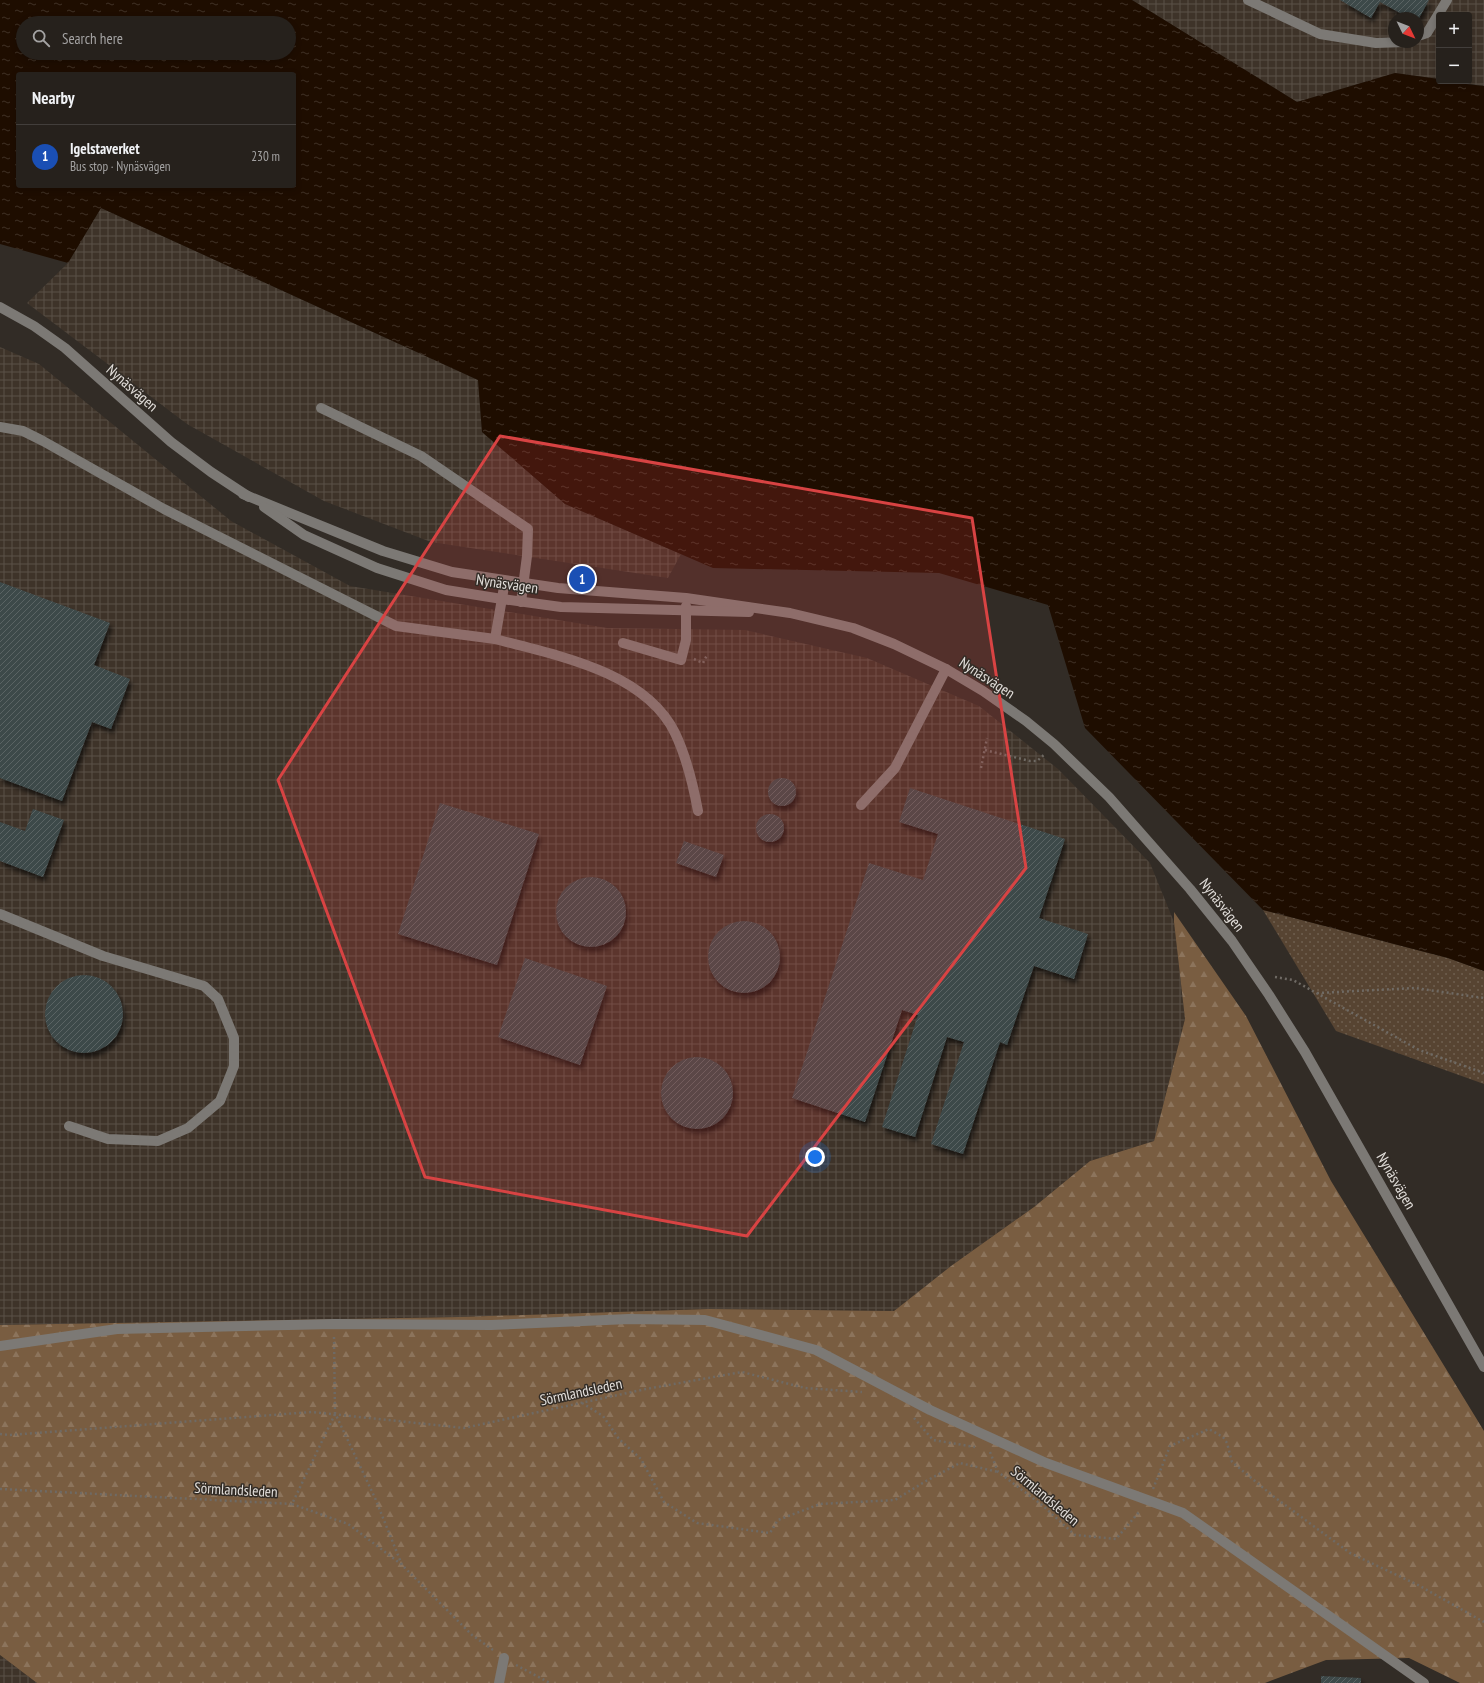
<!DOCTYPE html>
<meta charset="utf-8">
<style>
:root{--surface:#26211c;--page:#2e2925;--text:#f1f3f6;--muted:#a4a3a3;--line:#423e3b;--accent:#52cdd0}
body{margin:0;font-family:"PT Sans Narrow",sans-serif;background:var(--page);color:var(--text)}
.controls{position:absolute;right:12px;top:12px;display:grid;overflow:hidden;border-radius:4px;box-shadow:0 2px 6px #0003}
.controls button{width:36px;height:36px;display:grid;place-items:center;padding:0;border:0;border-bottom:1px solid var(--line);background:var(--surface);color:var(--text);font:20px sans-serif}
.compass{position:absolute;left:1388px;top:12px;width:36px;height:36px;border-radius:50%;background:var(--surface);box-shadow:0 2px 6px #0003;rotate:133deg}
.you{position:absolute;left:815px;top:1157px;width:14px;height:14px;margin:-10px;border:3px solid #fff;border-radius:50%;background:#1a73e8;box-shadow:0 0 0 6px #1a73e833}
.badge{display:grid;place-items:center;width:26px;height:26px;border-radius:50%;background:var(--accent);color:#fff;font-size:13px;font-weight:700}
.pin{position:absolute;translate:-50% -50%;border:2px solid #fff;box-shadow:0 1px 4px #0006}
.list{margin:0;padding:0;list-style:none}
h2{display:flex;justify-content:space-between;align-items:center;height:52px;margin:0;padding:0 16px;font-size:17px}
h2 small{font-size:13px;font-weight:400;color:var(--muted)}
.list li{display:grid;grid-template-columns:26px 1fr auto;gap:12px;align-items:center;box-sizing:border-box;height:64px;padding:0 16px;border-top:1px solid var(--line)}
.list b{display:block;font-size:15px;white-space:nowrap}
.list p{margin:0;font-size:13px;white-space:nowrap;color:var(--muted)}
.list em{font-size:13px;font-style:normal;color:var(--muted)}
.icon{flex:none;width:22px;height:22px;fill:none;stroke:currentColor;stroke-width:2;stroke-linecap:round;stroke-linejoin:round}
.map{position:relative;flex:none;width:1484px;height:1683px;overflow:hidden}
.search{position:absolute;background:var(--surface);box-shadow:0 2px 6px #0003;left:16px;top:16px;width:280px;height:44px;display:flex;align-items:center;gap:10px;box-sizing:border-box;padding:0 14px;border-radius:22px;color:var(--muted);font-size:15px}
.panel{position:absolute;background:var(--surface);box-shadow:0 2px 6px #0003;left:16px;top:72px;width:280px;height:116px;border-radius:4px}
.map>svg:first-child{display:block}
.industrial{fill:url(#industrial-grid);fill-rule:evenodd}
.forest{fill:url(#forest-firs)}
.park{fill:url(#park-dots)}
.water{fill:url(#water-ripples);fill-rule:evenodd}
.building{fill:url(#building-hatch);filter:url(#shadow)}
.lines{fill:none;stroke-linecap:round;stroke-linejoin:round}
.path{stroke:#6f6a64;stroke-width:2.5;stroke-dasharray:2 3;stroke-linecap:butt}
.minor{stroke:#7c7975;stroke-width:10}
.marked{fill:#d84343;fill-opacity:0.2;stroke:#d84343;stroke-width:3;stroke-linejoin:round}
.labels{text-anchor:middle;stroke-width:3;stroke-linejoin:round;paint-order:stroke}
.street-label{font-size:15px;fill:#e3dfdb;stroke:#322c26}
</style>
<div class="map">
<svg width="1484" height="1683" viewBox="0 0 1484 1683">
<defs>
<pattern id="industrial-grid" width="8" height="8" patternUnits="userSpaceOnUse"><rect width="8" height="8" fill="#3e3329"/><path d="M0 4h8M4 0v8" fill="none" stroke="#5a5047"/></pattern>
<pattern id="forest-firs" width="22" height="20" patternUnits="userSpaceOnUse"><rect width="22" height="20" fill="#795d41"/><path d="M5 1l3.5 6h-7zM16 11l3.5 6h-7z" fill="#8c745c"/></pattern>
<pattern id="park-dots" width="8" height="8" patternUnits="userSpaceOnUse"><rect width="8" height="8" fill="#574432"/><path d="M2 2h.1M6 6h.1" fill="none" stroke="#6f5f4f" stroke-width="1.8" stroke-linecap="round"/></pattern>
<pattern id="water-ripples" width="26" height="14" patternUnits="userSpaceOnUse"><rect width="26" height="14" fill="#1e0d00"/><path d="M2 4q2-2 4 0t4 0M15 11q2-2 4 0t4 0" fill="none" stroke="#3f3025"/></pattern>
<pattern id="building-hatch" width="6" height="6" patternUnits="userSpaceOnUse"><rect width="6" height="6" fill="#3e4949"/><path d="M-1 1l2-2M0 6l6-6M5 7l2-2" fill="none" stroke="#5a6363"/></pattern>
<filter id="shadow"><feDropShadow dx="2.5" dy="4.5" stdDeviation="2" flood-color="#0009"/></filter>
</defs>
<rect width="100%" height="100%" fill="#322c26"/>
<!-- industrial -->
<g class="industrial">
<path d="M1132,0h352v86l-32,-5h17v-66h-30v64l-44,-6 -98,29zM1394,18h24v24h-24z"/>
<polygon points="101,208 478,380 482,432 565,504 681,554 668,578 431,542 324,501 187,424 27,303 68,263"/>
<polygon points="0,347 39,364 231,521 350,586 607,628 745,630 867,658 979,706 1058,769 1150,863 1174,922 1185,1019 1154,1141 1090,1161 1034,1207 951,1266 894,1311 708,1309 459,1317 0,1325"/>
<polygon points="0,1655 37,1683 0,1683"/>
</g>
<!-- forest -->
<polygon class="forest" points="1174,912 1246,1016 1331,1181 1484,1431 1484,1683 1460,1683 1409,1658 1326,1660 1265,1683 37,1683 0,1655 0,1325 459,1317 708,1309 894,1311 951,1266 1034,1207 1090,1161 1154,1141 1185,1019 1174,922"/>
<!-- park -->
<polygon class="park" points="1263,910 1448,958 1484,971 1484,1084 1336,1031"/>
<!-- water -->
<path class="water" d="M0,0h1132l165,102 98,-29 44,6v2l45,5v885l-36,-13 -185,-48 -178,-182 -37,-123 -109,-32 -226,-5 -148,-64 -83,-72 -4,-52 -377,-172 -33,55 -68,-19zM23,23h266v30h-266zM18,74h276v112h-276z"/>
<!-- building -->
<g class="building">
<polygon points="1340,0 1429,0 1419,18 1409,18 1380,2 1371,18"/>
<polygon points="0,582 110,623 94,665 130,679 111,729 92,722 62,801 0,778"/>
<circle cx="782" cy="792" r="14"/>
<polygon points="910,788 1065,839 1039,918 1088,934 1074,979 1034,966 1007,1045 1000,1042 963,1154 931,1144 964,1042 947,1037 915,1137 882,1127 918,1015 902,1010 865,1122 792,1098 869,863 923,880 938,834 899,822"/>
<polygon points="440,803 539,834 497,965 398,934"/>
<polygon points="33,809 64,820 43,877 0,861 0,822 25,831"/>
<circle cx="770" cy="828" r="14"/>
<polygon points="684,841 724,855 716,877 676,863"/>
<circle cx="591" cy="912" r="35"/>
<circle cx="744" cy="957" r="36"/>
<polygon points="525,958 607,986 580,1065 498,1037"/>
<circle cx="84" cy="1014" r="39"/>
<circle cx="697" cy="1093" r="36"/>
<polygon points="1321,1676 1361,1678 1361,1683 1321,1683"/>
</g>
<g class="lines">
<!-- path -->
<g class="path">
<polyline points="694,659 703,663 707,655"/>
<polyline points="985,750 1030,761 1037,761 1045,754"/>
<polyline points="981,768 987,738"/>
<polyline points="1275,977 1293,980 1419,1050 1484,1073"/>
<polyline points="1317,993 1415,988 1484,998"/>
<polyline points="334,1337 335,1413 375,1498 402,1565 472,1635 493,1650"/>
<polyline points="582,1403 603,1416 619,1439 641,1459 664,1502 697,1523 770,1533 778,1520 820,1504 895,1500 926,1481 960,1463 998,1472"/>
<polyline points="914,1418 933,1440 975,1447"/>
<polyline points="0,1434 10,1435 312,1412 464,1428 646,1389 742,1372 805,1388 862,1392"/>
<polyline points="990,1452 998,1472 1042,1505 1075,1535 1116,1539 1139,1512"/>
<polyline points="0,1489 292,1504 335,1414"/>
<polyline points="1153,1489 1170,1446 1209,1429 1223,1437 1227,1443 1232,1462 1273,1496 1350,1553 1418,1585 1484,1622"/>
<polyline points="292,1504 348,1524 401,1564"/>
<polyline points="516,1665 550,1683"/>
</g>
<!-- minor -->
<g class="minor">
<polyline points="1248,0 1320,34 1376,43 1405,42"/>
<polyline points="1418,36 1427,33 1447,0"/>
<polyline points="0,307 34,326 65,348 171,442 211,472 249,497"/>
<polyline points="321,408 421,456 528,529 527,556 521,602"/>
<polyline points="0,427 23,431 43,441 164,509 396,626 495,639 505,581"/>
<polyline points="243,494 383,551 452,572 558,588 686,598 790,613 853,628 894,644 946,669 983,691 1026,721 1054,744 1109,797 1190,889 1232,941 1269,995 1305,1052 1484,1367"/>
<polyline points="264,507 304,535 377,568 446,590 502,599 561,607 749,612"/>
<path d="M495,639c60,16 150,32 180,94 12,25 18,51 23,78"/>
<polyline points="623,643 681,660 686,640 686,606"/>
<polyline points="861,805 895,768 946,669"/>
<polyline points="0,914 103,956 204,986 218,999 234,1038 234,1066 220,1101 188,1128 158,1141 108,1139 69,1126"/>
<polyline points="0,1346 117,1329 334,1324 491,1325 629,1319 705,1320 816,1350 930,1410 1046,1463 1183,1513 1424,1683"/>
<polyline points="499,1683 504,1658"/>
</g>
</g>
<!-- marked area -->
<path class="marked" d="M500,436l472,82 54,350 -279,368 -322,-59 -147,-397z"/>
<g class="labels">
<!-- street labels -->
<g class="street-label">
<text transform="translate(132 388) rotate(41)" y="5">Nynäsvägen</text>
<text transform="translate(507 584) rotate(8)" y="5">Nynäsvägen</text>
<text transform="translate(987 678) rotate(33)" y="5">Nynäsvägen</text>
<text transform="translate(1222 905) rotate(52)" y="5">Nynäsvägen</text>
<text transform="translate(1396 1181) rotate(60)" y="5">Nynäsvägen</text>
<text transform="translate(581 1392) rotate(-12)" y="5">Sörmlandsleden</text>
<text transform="translate(236 1490) rotate(3)" y="5">Sörmlandsleden</text>
<text transform="translate(1045 1496) rotate(40)" y="5">Sörmlandsleden</text>
</g>
</g>
</svg>
<div class="controls">
<button>+</button>
<button>−</button>
</div>
<svg class="compass" viewBox="-18 -18 36 36"><path d="M0-13l5 13h-10z" fill="#e53935"/><path d="M0 13l5-13h-10z" fill="#a4a3a3"/></svg>
<div class="you"></div>
<div class="pin badge" style="left:582px;top:579px;background:#1a4fb4">1</div>
<div class="search"><svg class="icon" aria-label="search" viewBox="0 0 24 24"><circle cx="10" cy="10" r="6"/><path d="M15 15l6 6"/></svg>Search here</div>
<section class="panel">
<h2>Nearby<small></small></h2>
<ul class="list">
<li><span class="badge" style="background:#1a4fb4">1</span><div><b>Igelstaverket</b><p>Bus stop · Nynäsvägen</p></div><em>230 m</em></li>
</ul>
</section>
</div>
